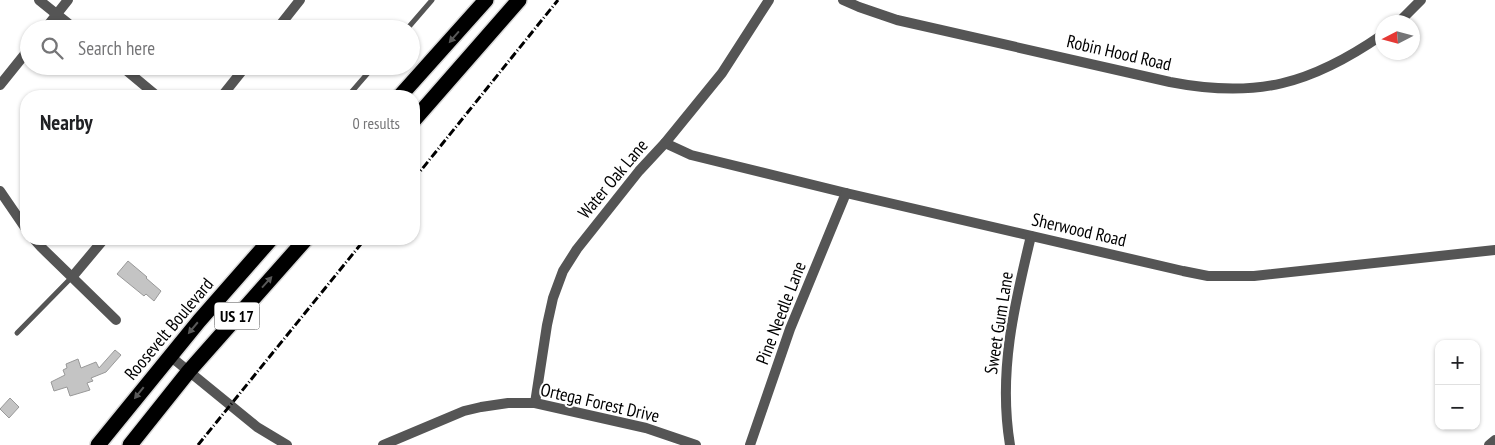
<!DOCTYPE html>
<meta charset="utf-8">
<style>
:root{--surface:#fff;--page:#f2f2f2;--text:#202124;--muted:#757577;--line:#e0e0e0}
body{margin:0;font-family:"PT Sans Narrow",sans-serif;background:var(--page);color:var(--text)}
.controls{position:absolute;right:15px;bottom:15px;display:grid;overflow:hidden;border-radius:10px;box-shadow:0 1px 4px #0004}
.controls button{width:45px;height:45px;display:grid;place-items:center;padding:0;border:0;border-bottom:1px solid var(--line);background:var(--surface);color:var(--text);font:25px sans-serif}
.compass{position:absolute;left:1375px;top:15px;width:45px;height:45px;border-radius:50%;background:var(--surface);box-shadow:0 1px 4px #0004;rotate:264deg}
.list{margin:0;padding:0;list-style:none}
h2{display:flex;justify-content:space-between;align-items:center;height:65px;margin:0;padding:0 20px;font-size:21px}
h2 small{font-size:16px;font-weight:400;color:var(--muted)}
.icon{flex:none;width:28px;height:28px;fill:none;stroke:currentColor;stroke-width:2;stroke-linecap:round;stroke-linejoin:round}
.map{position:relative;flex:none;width:1495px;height:445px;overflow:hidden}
.search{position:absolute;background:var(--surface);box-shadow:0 1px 4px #0004;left:20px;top:20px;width:400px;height:55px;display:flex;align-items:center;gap:12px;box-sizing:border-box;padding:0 18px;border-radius:28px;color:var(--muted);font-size:19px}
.panel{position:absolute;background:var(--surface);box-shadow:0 1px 4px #0004;left:20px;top:90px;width:400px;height:155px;border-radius:20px}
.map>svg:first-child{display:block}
.building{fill:#c4c4c4;stroke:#999}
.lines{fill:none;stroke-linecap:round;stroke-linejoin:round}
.highway-casing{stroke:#dbdbdb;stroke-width:18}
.lane{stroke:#555;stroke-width:5}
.street{stroke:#555;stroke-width:10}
.highway{stroke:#000;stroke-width:15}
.rail{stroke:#000;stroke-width:3;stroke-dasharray:8 2.5 1 2.5;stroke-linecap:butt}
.oneway{fill:#595959}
.labels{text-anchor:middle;stroke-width:4;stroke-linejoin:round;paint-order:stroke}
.shield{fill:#fff;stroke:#4c4c4c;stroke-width:1}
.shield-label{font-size:16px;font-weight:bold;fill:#000}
.street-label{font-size:18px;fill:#000;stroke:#fff}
</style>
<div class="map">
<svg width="1495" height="445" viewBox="0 0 1495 445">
<rect width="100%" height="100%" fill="#fff"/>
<!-- building -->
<g class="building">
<polygon points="128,261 147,277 146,278 161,291 154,301 146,294 144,296 117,274"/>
<polygon points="115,350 121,355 106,372 91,378 93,381 87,383 90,390 70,396 67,387 54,391 51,382 65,375 63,370 67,368 66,364 78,359 81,368 96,362 99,368"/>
<polygon points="10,398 19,407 9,418 0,409"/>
</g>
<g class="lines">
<defs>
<g id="highway">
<polyline points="400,96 486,0"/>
<polyline points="414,120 519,0"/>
<polyline points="98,445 199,321 271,239"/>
<polyline points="130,445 189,371 306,239"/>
</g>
</defs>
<!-- highway casing -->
<use href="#highway" class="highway-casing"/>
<!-- lane -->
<g class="lane">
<polyline points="407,29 432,0"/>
<polyline points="348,96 374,66"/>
<polyline points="17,333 72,277"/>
</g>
<!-- street -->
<g class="street">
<polyline points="39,0 75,29"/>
<path d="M843,0l16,7 38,13 273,62c87,17 141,2 212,-47"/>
<polyline points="1399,22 1421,0"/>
<polyline points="45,29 68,0"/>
<polyline points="277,29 300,0"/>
<polyline points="121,66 157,96"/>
<polyline points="0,85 29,49"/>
<polyline points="222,96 246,66"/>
<polyline points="665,143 691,155 846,193 1183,271 1208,276 1254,276 1495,250"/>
<polyline points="0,191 26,229"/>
<polyline points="34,239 41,247 116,320"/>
<polyline points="73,276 104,239"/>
<polyline points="170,356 257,427 287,445"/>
<polyline points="535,403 547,325 553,298 563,271 577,249 639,171 665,143 722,73 769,0"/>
<polyline points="383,445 464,411 481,407 508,403 535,403 646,428 696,445"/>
<polyline points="750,445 790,329 846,193"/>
<path d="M1010,445c-12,-72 4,-139 21,-209"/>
<polyline points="1489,445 1495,440"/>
</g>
<!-- highway -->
<use href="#highway" class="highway"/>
<!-- rail -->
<g class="rail">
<polyline points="414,179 558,0"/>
<polyline points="198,445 365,239"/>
</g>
</g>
<!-- one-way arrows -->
<defs><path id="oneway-solid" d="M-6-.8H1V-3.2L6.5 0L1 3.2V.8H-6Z" transform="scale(1.25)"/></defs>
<g class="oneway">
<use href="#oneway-solid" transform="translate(454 37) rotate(131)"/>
<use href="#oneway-solid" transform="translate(267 282) rotate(-48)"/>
<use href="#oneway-solid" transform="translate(193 328) rotate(130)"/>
<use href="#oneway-solid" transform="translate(139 393) rotate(129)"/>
</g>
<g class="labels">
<!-- shield labels -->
<rect class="shield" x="214.5" y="302.5" width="45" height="27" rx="4"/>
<g class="shield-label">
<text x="237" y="322">US 17</text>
</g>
<!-- street labels -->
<g class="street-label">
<text transform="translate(1119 53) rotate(13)" y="6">Robin Hood Road</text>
<text transform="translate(613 179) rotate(-50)" y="6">Water Oak Lane</text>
<text transform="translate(1079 230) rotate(13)" y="6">Sherwood Road</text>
<text transform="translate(781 313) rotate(-69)" y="6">Pine Needle Lane</text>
<text transform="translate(999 323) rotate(-81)" y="6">Sweet Gum Lane</text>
<text transform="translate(169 329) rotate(-50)" y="6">Roosevelt Boulevard</text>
<text transform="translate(600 403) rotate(13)" y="6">Ortega Forest Drive</text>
</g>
</g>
</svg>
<div class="controls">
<button>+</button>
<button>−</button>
</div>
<svg class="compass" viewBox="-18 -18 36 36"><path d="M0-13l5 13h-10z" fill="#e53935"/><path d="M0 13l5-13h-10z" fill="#757577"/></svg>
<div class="search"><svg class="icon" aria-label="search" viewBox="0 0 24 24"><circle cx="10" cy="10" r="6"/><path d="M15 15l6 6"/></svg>Search here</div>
<section class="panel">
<h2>Nearby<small>0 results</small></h2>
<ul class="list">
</ul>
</section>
</div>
